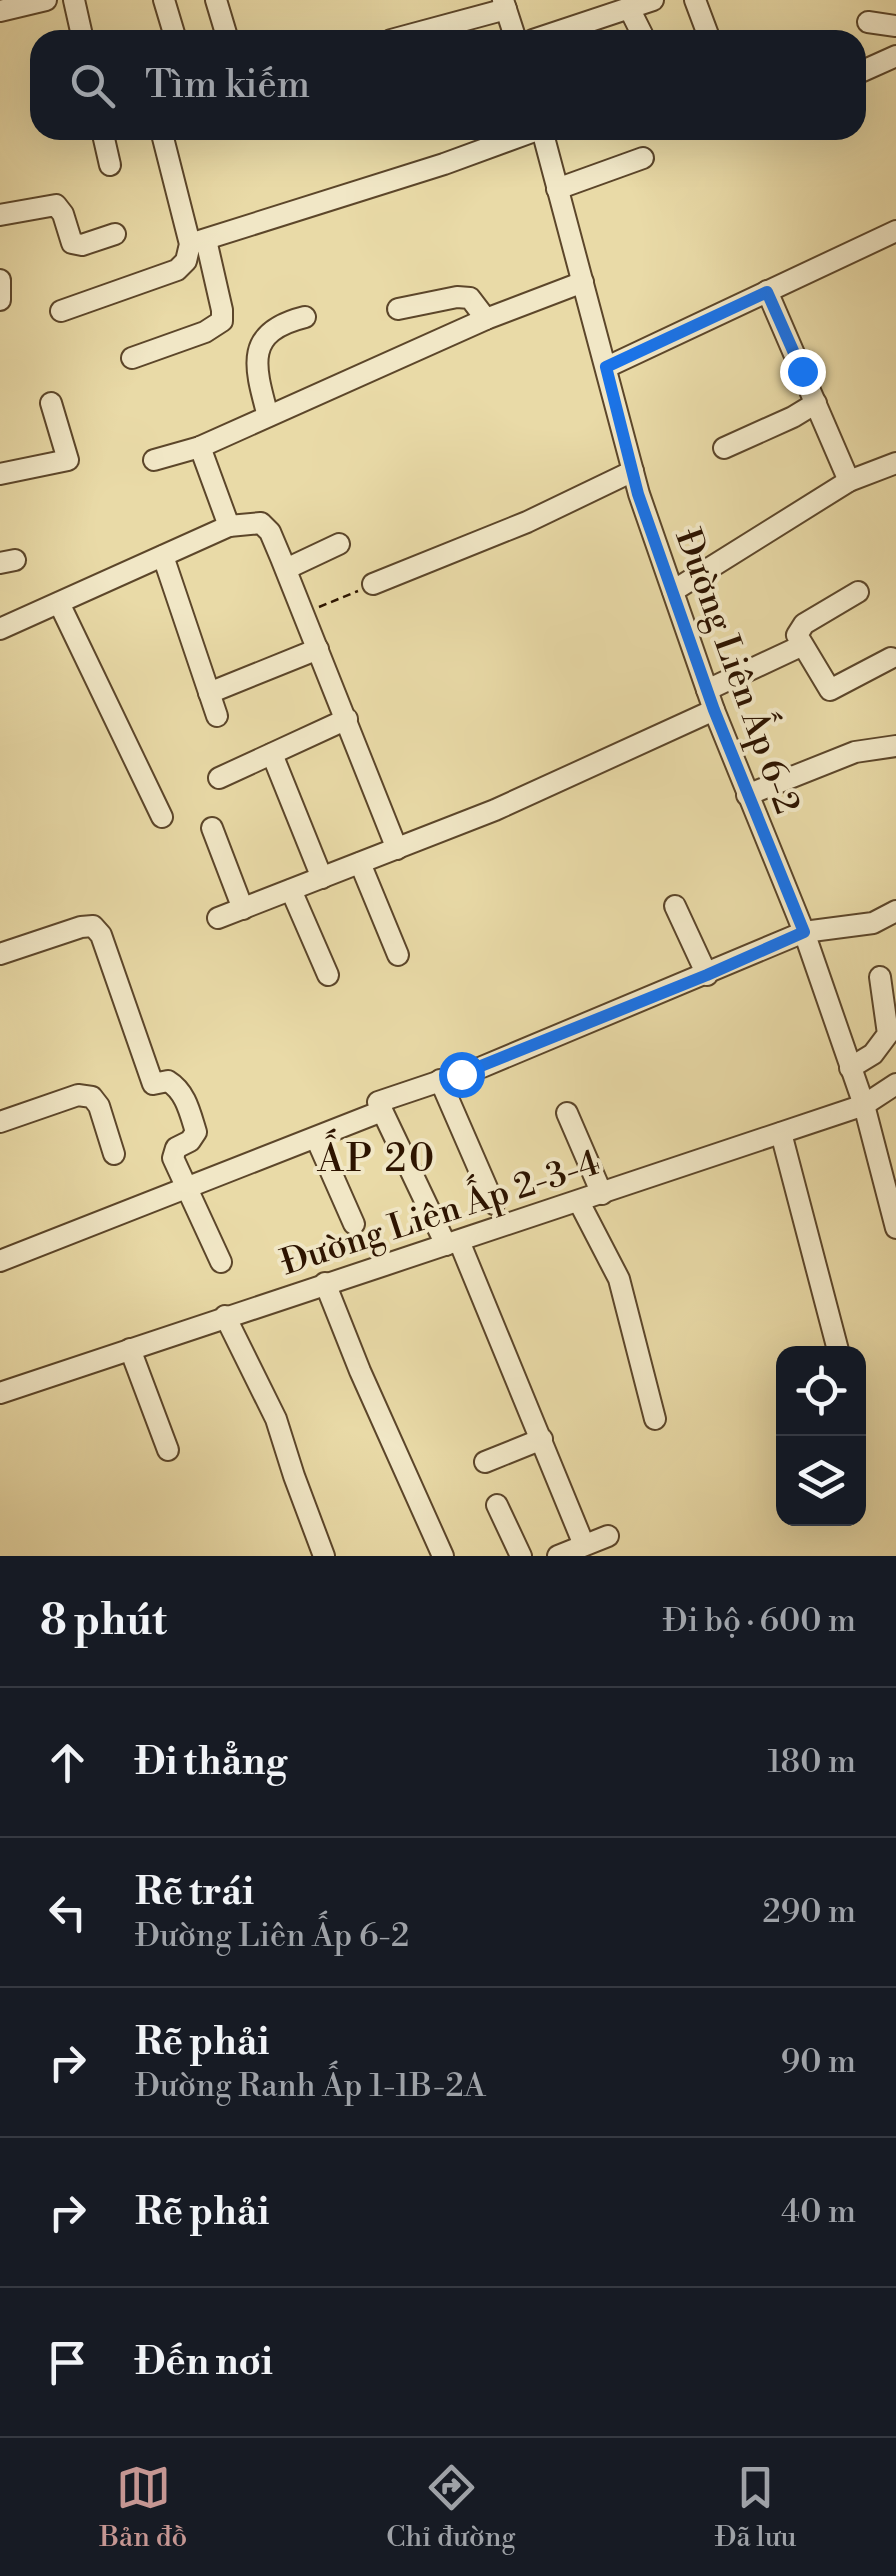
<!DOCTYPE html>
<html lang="vi">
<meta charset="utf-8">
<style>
:root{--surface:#171b24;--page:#242831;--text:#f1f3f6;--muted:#9ea1a6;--line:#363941;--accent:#c59692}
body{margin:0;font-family:"Libre Bodoni",serif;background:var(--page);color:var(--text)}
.controls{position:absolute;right:30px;bottom:30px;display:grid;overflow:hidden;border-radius:20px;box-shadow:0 10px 40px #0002}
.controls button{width:90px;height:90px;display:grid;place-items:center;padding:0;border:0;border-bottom:2px solid var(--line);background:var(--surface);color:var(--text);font:50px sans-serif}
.stop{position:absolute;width:30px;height:30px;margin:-22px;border:8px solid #1a73e8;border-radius:50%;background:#fff}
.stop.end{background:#1a73e8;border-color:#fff;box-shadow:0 2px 10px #0008}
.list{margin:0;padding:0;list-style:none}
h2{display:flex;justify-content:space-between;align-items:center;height:130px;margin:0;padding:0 40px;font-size:42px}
h2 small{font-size:32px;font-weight:400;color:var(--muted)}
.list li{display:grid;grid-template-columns:65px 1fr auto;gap:30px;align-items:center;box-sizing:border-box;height:150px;padding:0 40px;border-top:2px solid var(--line)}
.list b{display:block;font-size:38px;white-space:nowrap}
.list p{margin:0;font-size:32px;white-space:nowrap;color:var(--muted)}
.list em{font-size:32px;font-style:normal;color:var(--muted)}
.icon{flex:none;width:55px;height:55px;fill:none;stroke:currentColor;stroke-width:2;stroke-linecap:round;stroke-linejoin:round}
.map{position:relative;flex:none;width:896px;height:1556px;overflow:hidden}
.search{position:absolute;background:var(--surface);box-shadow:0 10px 40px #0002;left:30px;right:30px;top:30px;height:110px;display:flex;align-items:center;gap:25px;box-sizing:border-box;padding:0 35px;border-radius:30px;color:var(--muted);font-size:38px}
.sheet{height:880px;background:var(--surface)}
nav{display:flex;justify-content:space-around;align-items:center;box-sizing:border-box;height:140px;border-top:2px solid var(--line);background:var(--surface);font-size:28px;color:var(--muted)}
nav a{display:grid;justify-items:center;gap:5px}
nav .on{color:var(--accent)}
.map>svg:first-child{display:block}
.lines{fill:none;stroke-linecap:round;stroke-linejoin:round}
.minor-casing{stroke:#5c462a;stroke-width:24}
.path{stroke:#2d1400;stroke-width:2.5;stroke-dasharray:8 5;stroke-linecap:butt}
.minor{stroke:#f1e7c6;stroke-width:20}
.route{stroke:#1a73e8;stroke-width:12}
.labels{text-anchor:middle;stroke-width:8;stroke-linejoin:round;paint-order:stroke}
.street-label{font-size:35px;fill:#2d1400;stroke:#f1e7c6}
.neighbourhood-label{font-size:38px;letter-spacing:2.5px;fill:#2d1400;stroke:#f1e7c6}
</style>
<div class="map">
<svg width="896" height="1556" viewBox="0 0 896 1556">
<rect width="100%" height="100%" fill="#e9daa7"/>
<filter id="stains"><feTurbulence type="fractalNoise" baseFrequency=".002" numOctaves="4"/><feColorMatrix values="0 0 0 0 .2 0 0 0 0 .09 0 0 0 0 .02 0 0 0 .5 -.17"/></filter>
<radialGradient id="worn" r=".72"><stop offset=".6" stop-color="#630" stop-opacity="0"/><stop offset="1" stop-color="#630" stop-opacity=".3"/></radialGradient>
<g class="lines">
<defs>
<g id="minor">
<polyline points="74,0 83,40"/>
<polyline points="164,0 176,40"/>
<polyline points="216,0 228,40"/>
<polyline points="503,0 516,40"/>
<polyline points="695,0 710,40"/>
<polyline points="630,10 645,40"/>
<polyline points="0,11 46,0"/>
<polyline points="868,22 896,26"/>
<polyline points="391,40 506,9"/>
<polyline points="533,40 653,0"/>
<polyline points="856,74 896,56"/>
<polyline points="102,130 110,165"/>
<polyline points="542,130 639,494 714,710 804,932 864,1105 896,1228"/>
<polyline points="557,189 643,158"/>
<polyline points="0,215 56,205 63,214 72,243 82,245 115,234"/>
<polyline points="190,244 444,164 537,130"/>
<polyline points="0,280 0,300"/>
<polyline points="767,291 849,481"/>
<polyline points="398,309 457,297 470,298 486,319"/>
<polyline points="61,311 177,270 186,261 190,244 161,130"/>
<polyline points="132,358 205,332 222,321 222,310 206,240"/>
<polyline points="607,367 896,231"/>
<path d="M268,416c-14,-51 -24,-84 37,-99"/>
<polyline points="200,447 229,526"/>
<polyline points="724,448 793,417 816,403"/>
<polyline points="154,460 200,447 486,319 583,282"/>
<polyline points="0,474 68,460 51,403"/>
<polyline points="163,556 217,716"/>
<polyline points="0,563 15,560"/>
<polyline points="286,569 339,544"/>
<polyline points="373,584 527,522 633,471"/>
<polyline points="673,591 849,481 896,463"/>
<polyline points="858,592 804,624 797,635 830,690 891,658"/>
<polyline points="59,603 162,817"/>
<polyline points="0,629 229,526 261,523 270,532 281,558 397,849"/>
<polyline points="707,690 801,646"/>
<polyline points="209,693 318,649"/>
<polyline points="272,754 322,878"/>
<polyline points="219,778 347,719"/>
<polyline points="747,795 855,752 896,746"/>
<polyline points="212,828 243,909"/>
<polyline points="360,863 398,955"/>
<polyline points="291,890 328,975"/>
<polyline points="675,906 707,975"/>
<polyline points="218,918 495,810 714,710"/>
<path d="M0,954l81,-27 12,-1 8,9 52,149 15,-3c18,11 22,32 28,51l-6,9 -14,7 -3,10 48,104"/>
<polyline points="850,1068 873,1054 888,1034 880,977"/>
<polyline points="440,1080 494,1204"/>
<polyline points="567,1113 602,1194"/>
<polyline points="0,1122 78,1095 92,1097 99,1106 114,1154"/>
<polyline points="781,1133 839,1354"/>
<polyline points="316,1138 354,1224"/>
<polyline points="579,1202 619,1279 655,1419"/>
<polyline points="459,1241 584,1545"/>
<polyline points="446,1245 378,1102 482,1067 804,932 873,923 896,911"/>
<polyline points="0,1261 382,1111"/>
<polyline points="325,1283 360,1371 443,1556"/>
<polyline points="225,1316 276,1419 294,1476 324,1556"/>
<polyline points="130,1349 168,1450"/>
<path d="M0,1393c288,-97 576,-190 864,-288l32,-21"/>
<polyline points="485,1462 542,1439"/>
<polyline points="497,1505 521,1556"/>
<polyline points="558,1556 608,1536"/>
</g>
</defs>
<!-- minor casing -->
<use href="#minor" class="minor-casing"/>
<!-- path -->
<polyline class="path" points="319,607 358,591"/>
<!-- minor -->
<use href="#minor" class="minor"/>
</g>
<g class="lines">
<!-- route -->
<polyline class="route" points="461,1074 707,975 804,932 714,710 638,494 606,367 767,292 802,371"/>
</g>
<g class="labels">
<!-- street labels -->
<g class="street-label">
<text transform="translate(738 671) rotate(70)" y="12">Đường Liên Ấp 6-2</text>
<text transform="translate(440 1212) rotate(-18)" y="12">Đường Liên Ấp 2-3-4</text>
</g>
<!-- neighbourhood labels -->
<g class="neighbourhood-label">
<text x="377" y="1171">ẤP 20</text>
</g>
</g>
<rect width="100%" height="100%" filter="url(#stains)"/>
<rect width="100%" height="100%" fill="url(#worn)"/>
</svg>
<div class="controls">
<button><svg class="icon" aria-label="locate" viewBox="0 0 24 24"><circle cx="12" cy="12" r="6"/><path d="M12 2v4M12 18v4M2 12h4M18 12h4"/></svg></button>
<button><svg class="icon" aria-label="layers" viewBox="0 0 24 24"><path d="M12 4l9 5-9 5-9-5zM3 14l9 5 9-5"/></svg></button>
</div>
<div class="stop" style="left:461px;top:1074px"></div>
<div class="stop end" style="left:802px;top:371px"></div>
<div class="search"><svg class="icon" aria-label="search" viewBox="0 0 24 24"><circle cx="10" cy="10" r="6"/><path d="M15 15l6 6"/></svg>Tìm kiếm</div>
</div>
<section class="sheet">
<h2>8 phút<small>Đi bộ · 600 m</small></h2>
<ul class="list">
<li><svg class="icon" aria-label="ahead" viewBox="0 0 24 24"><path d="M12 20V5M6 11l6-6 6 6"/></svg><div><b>Đi thẳng</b></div><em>180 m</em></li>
<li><svg class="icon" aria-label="left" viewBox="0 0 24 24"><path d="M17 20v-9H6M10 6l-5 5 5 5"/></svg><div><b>Rẽ trái</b><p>Đường Liên Ấp 6-2</p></div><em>290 m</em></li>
<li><svg class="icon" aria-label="right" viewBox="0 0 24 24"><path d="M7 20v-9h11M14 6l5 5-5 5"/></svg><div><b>Rẽ phải</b><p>Đường Ranh Ấp 1-1B-2A</p></div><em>90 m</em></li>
<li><svg class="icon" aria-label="right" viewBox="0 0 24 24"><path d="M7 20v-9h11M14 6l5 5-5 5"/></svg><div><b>Rẽ phải</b></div><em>40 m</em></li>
<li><svg class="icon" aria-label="arrive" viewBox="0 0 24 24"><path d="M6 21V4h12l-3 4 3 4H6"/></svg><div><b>Đến nơi</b></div></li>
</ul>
</section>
<nav>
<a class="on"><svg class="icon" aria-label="map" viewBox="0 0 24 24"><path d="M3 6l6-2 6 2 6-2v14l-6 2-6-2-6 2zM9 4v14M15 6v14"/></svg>Bản đồ</a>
<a><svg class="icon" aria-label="directions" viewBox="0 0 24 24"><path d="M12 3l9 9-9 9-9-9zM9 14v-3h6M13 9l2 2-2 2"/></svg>Chỉ đường</a>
<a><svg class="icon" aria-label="saved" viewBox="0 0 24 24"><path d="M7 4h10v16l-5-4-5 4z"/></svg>Đã lưu</a>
</nav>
